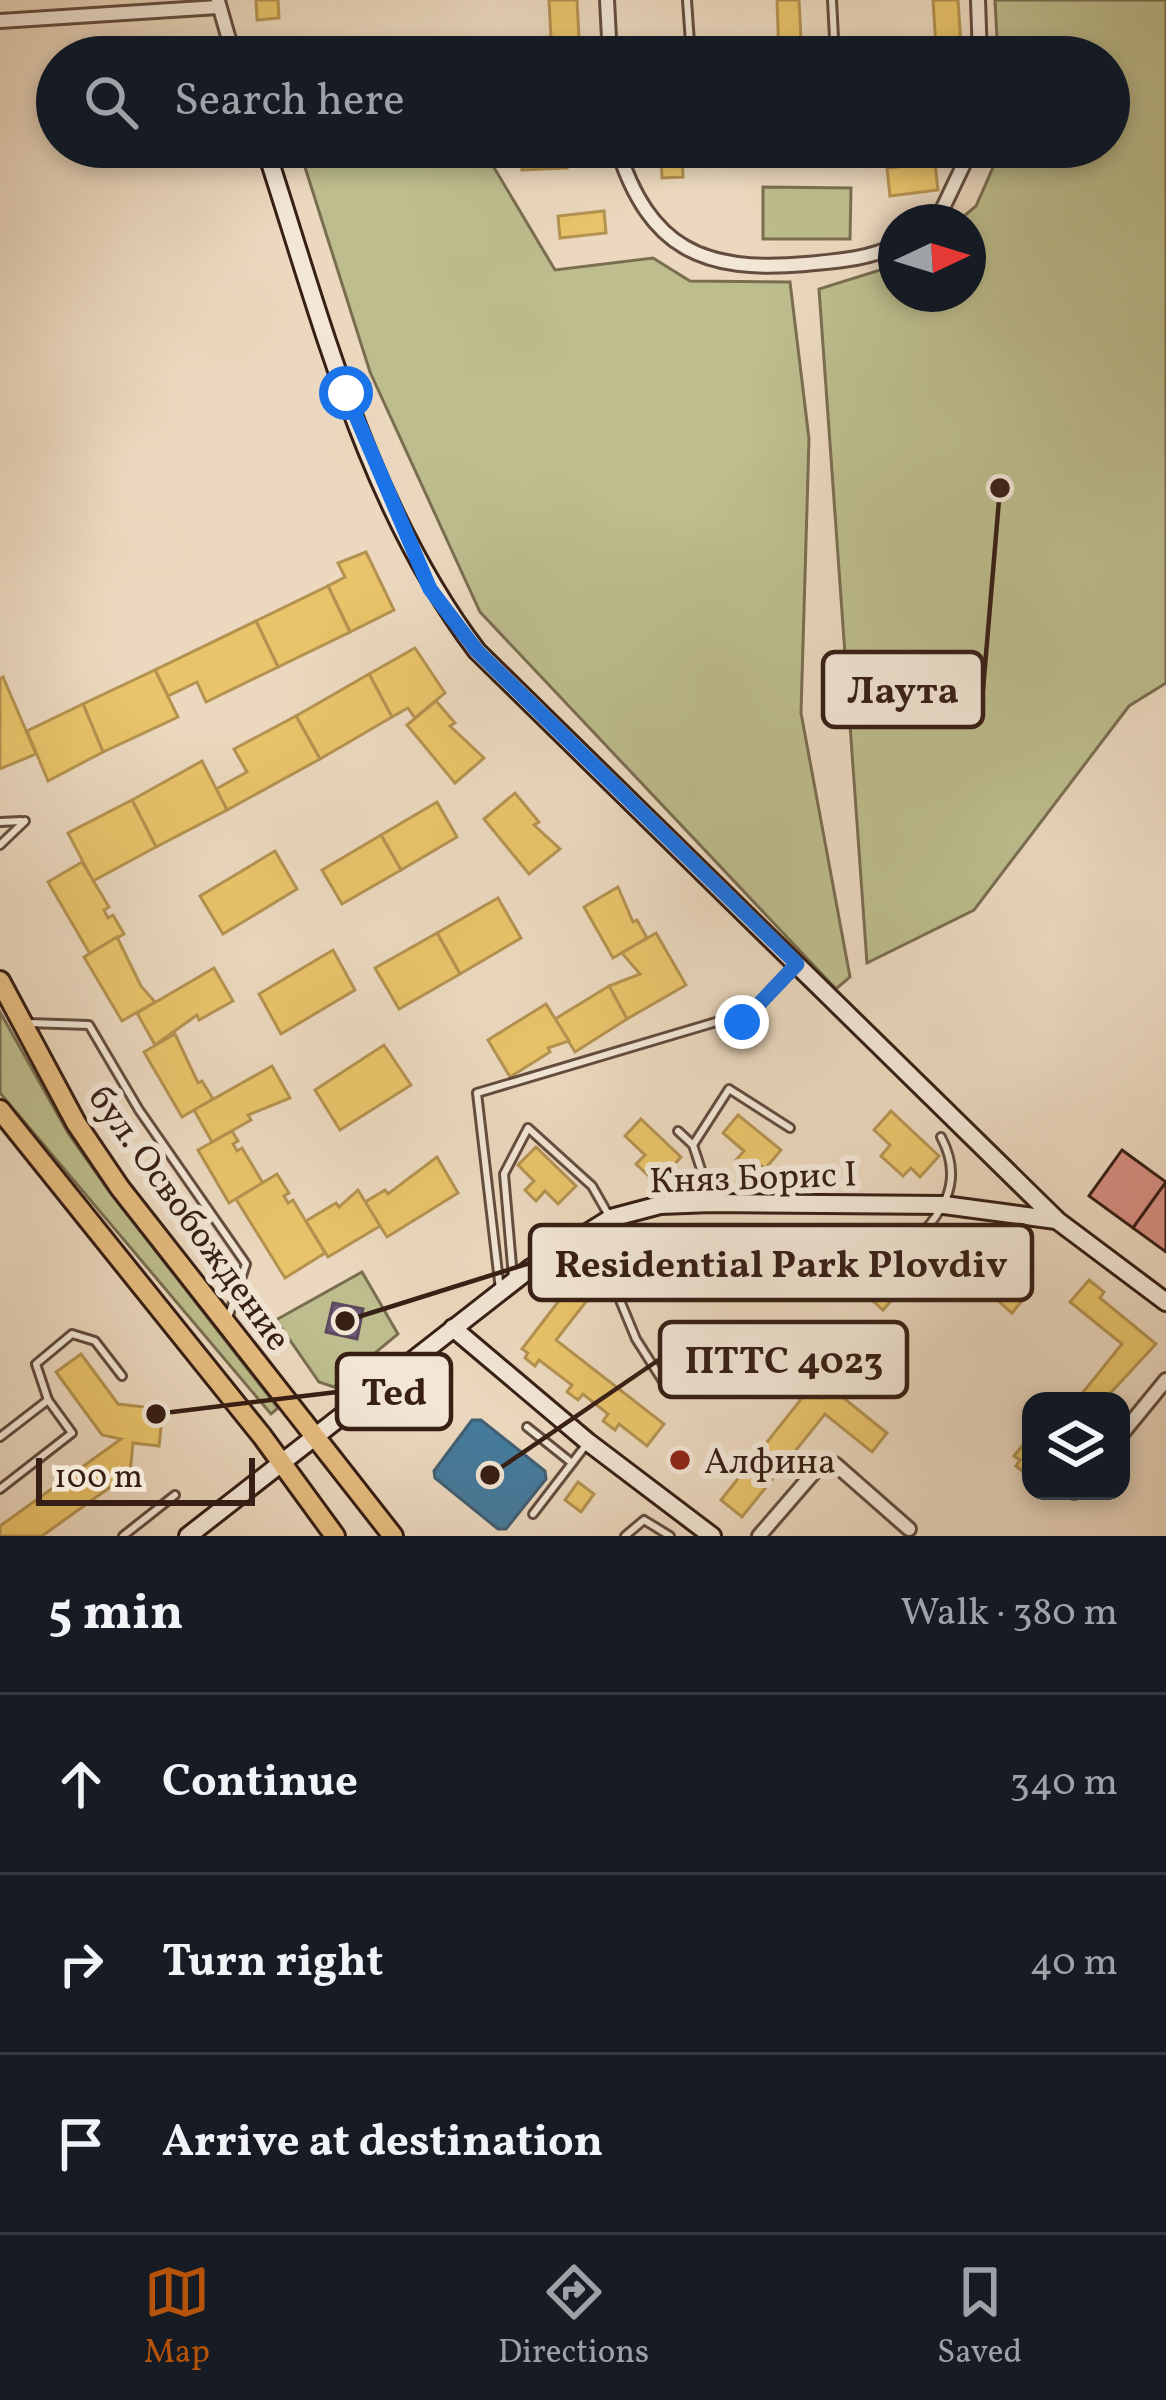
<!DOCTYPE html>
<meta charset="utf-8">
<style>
:root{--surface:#171b24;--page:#20242c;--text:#f1f3f6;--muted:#9ea1a6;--line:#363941;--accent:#b45309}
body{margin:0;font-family:Vollkorn,serif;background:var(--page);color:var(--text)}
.controls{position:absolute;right:36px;bottom:36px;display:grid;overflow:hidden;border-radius:24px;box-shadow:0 6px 18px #0003}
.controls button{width:108px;height:108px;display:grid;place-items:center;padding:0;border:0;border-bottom:3px solid var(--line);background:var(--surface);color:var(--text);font:60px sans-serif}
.compass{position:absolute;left:878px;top:204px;width:108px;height:108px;border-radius:50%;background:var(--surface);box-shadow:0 6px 18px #0003;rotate:86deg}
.scale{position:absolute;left:36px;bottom:30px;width:219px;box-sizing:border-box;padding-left:12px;border:6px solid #371f15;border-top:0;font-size:33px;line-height:42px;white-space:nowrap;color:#371f15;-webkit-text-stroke:9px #f2e6d5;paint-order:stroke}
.stop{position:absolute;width:36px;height:36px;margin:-27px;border:9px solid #1a73e8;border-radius:50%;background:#fff}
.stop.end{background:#1a73e8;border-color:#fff;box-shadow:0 3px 12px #0008}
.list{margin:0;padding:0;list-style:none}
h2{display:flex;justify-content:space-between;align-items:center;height:156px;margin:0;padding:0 48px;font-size:51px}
h2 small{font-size:39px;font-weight:400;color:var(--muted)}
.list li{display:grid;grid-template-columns:78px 1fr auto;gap:36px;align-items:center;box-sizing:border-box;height:180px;padding:0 48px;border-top:3px solid var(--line)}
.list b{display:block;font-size:45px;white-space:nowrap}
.list em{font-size:39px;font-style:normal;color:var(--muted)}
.icon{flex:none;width:66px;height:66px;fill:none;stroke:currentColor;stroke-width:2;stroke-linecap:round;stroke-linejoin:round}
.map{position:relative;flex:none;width:1166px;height:1536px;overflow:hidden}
.search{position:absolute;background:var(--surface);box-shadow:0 6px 18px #0003;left:36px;right:36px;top:36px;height:132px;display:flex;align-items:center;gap:30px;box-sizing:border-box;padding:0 42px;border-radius:66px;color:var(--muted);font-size:45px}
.sheet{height:696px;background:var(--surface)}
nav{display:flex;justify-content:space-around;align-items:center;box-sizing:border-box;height:168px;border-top:3px solid var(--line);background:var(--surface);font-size:33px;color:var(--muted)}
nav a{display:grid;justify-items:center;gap:6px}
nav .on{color:var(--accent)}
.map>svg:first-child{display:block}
.green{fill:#bdbd8d;stroke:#7a6e51;stroke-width:3}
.homes{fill:#e9c46a;stroke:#b49250;stroke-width:3}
.offices{fill:#6d597a;stroke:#5d485c;stroke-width:3}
.public{fill:#457b9d;stroke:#415f74;stroke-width:3}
.building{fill:#d78e81;stroke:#371f15;stroke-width:3}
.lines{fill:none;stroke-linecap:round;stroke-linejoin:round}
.lane-casing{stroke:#644d3f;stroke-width:12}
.street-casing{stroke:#644d3f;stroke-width:18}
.secondary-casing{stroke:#371f15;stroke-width:22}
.primary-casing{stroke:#371f15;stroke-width:24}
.lane{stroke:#f2e6d5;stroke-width:6}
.street{stroke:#f2e6d5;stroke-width:12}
.secondary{stroke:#f2e6d5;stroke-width:16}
.primary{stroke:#e6bc7f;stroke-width:18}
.route{stroke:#1a73e8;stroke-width:15}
.poi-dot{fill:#8f2418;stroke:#f2e6d5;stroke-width:4.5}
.labels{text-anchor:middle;stroke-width:12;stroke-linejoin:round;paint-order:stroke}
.street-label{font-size:36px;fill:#371f15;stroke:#f2e6d5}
.poi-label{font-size:36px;fill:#371f15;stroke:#f2e6d5;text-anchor:start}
.leader{fill:none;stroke:#371f15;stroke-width:4.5}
.callout-dot{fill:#371f15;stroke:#f2e6d5;stroke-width:4.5}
.callout{fill:#f2e6d5;stroke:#371f15;stroke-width:4.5}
.callout-label{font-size:39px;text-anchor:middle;font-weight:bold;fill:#371f15}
</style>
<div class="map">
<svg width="1166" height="1536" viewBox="0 0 1166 1536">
<rect width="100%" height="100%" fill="#ebd8be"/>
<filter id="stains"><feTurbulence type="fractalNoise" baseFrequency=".00167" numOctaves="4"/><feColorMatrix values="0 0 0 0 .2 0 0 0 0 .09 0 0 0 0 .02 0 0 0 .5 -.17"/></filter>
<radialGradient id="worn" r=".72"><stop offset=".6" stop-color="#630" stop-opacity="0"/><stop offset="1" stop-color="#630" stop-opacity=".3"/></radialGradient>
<!-- green -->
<g class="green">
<polygon points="995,0 1166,0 1166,683 1129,706 974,910 867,963 819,289 896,265 896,294 968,294 968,222 957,222 976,206 1002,147 1109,147 1109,57 998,57"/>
<polygon points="483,149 555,270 653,258 690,281 790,282 809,439 801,713 850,977 836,989 480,612 370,372 304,164"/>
<polygon points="763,187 851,188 850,239 763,239"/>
<polygon points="0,1012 68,1133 109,1191 278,1408 271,1414 0,1093"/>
<polygon points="362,1272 398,1334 334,1387 319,1382 276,1320"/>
</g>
<!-- homes -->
<g class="homes">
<polygon points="256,0 278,0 279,18 257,20"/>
<polygon points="549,0 577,0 580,57 506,57 505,40 551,37"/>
<polygon points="777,0 799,0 802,57 779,57"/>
<polygon points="933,0 958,0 961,46 936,48"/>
<polygon points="386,44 387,57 283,57 283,54"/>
<polygon points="566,147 567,168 522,170 521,148"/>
<polygon points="682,155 683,177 662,178 661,156"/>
<polygon points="935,163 938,190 890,196 887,168"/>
<polygon points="604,211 606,233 560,238 558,216"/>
<polygon points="366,552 394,610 350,632 328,586 345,577 338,563"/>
<polygon points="328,586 350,632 278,667 256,621"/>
<polygon points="256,621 278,667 206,702 197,682 168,696 155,670"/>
<polygon points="415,648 445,693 415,718 408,708 392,717 369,674"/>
<polygon points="155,670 178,717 103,752 83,704"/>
<polygon points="369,674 392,717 320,759 296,716"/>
<polygon points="3,677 36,754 0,769 0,679"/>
<polygon points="436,701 455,723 450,726 484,758 455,783 407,725"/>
<polygon points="83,704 103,752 48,781 27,731"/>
<polygon points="296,716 320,759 227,810 216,789 247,772 234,749"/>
<polygon points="202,761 227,810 156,847 132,800"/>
<polygon points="515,793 539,822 534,825 560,849 529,874 484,819"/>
<polygon points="132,800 156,847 93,881 68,833"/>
<polygon points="437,802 457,837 401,870 381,835"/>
<polygon points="381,835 401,870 342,904 322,870"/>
<polygon points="275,851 297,889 223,934 200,896"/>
<polygon points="82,862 109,907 104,910 108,918 113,915 124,934 90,954 48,882"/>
<polygon points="618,887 633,922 637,920 647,938 613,958 584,907"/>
<polygon points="498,898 521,938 460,974 437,933"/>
<polygon points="437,933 460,974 399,1009 375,968"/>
<polygon points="656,933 686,985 627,1019 609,986 640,974 622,953"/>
<polygon points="117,937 141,986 155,1002 122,1021 84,957"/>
<polygon points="333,950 355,990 281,1034 259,994"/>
<polygon points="214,968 233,1001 199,1020 197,1015 155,1045 137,1013"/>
<polygon points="609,986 627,1019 575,1052 555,1019"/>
<polygon points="546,1004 569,1041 548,1048 550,1052 510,1077 488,1040"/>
<polygon points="175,1034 198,1083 202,1081 213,1099 182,1117 144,1052"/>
<polygon points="384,1045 411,1085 340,1130 315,1090"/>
<polygon points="272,1066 290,1098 248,1115 251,1120 212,1142 194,1110"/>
<polygon points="891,1111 939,1156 920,1177 911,1168 903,1176 881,1156 890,1145 874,1130"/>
<polygon points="738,1115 781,1150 765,1169 757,1162 749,1171 736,1160 744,1151 723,1133"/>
<polygon points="641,1119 681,1157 663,1176 657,1169 650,1177 636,1164 645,1155 625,1136"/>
<polygon points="232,1131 238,1141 233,1144 237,1151 242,1148 263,1183 229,1203 198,1150"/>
<polygon points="536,1147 576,1186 558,1204 545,1191 536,1201 525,1190 534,1181 518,1165"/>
<polygon points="437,1157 458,1193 387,1237 365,1202 385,1190 388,1194"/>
<polygon points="277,1174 289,1193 284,1196 288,1203 293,1200 325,1253 285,1278 236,1199"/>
<polygon points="358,1190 380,1226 328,1257 306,1221 336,1203 339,1207"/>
<polygon points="827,1227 899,1292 883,1310 811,1245"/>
<polygon points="956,1234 1026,1296 1012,1313 941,1250"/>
<polygon points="578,1275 596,1289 556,1340 664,1424 647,1446 619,1424 615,1430 603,1421 608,1414 583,1394 578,1400 567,1392 572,1385 539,1360 535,1366 525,1358 528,1353 522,1349 558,1302 552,1298"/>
<polygon points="1089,1280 1104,1292 1100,1298 1156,1344 1103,1401 1076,1401 1122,1344 1070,1302"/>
<polygon points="81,1354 118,1404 163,1409 159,1446 133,1443 130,1473 42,1536 0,1536 0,1526 121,1439 102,1435 56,1372"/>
<polygon points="830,1387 887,1433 872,1452 825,1414 742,1517 721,1500 810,1388 822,1398"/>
<polygon points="1026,1441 1031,1445 1030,1477 1016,1466 1020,1460 1014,1456"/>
<polygon points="578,1482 594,1494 581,1512 565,1500"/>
</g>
<!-- offices -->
<polygon class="offices" points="333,1303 363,1309 357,1339 326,1332"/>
<!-- public -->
<polygon class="public" points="472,1420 481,1420 545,1471 546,1479 506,1529 498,1529 435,1478 434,1471"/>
<!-- building -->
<g class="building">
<polygon points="1122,1150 1166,1182 1133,1228 1089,1196"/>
<polygon points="1166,1182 1166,1252 1133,1228"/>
</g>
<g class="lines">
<defs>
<g id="lane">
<polyline points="687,0 691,57"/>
<polyline points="832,0 835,57"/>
<polyline points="0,822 21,821"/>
<polyline points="0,845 25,821"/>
<polyline points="28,1023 89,1025 139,1110 246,1264 227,1321"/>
<polyline points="678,1131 693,1145"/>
<polyline points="711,1200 693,1145 729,1089 790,1128"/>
<polyline points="593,1235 636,1339 666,1386"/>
<path d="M891,1269c35,-43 81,-74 50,-132"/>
<polyline points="513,1277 504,1174 528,1128 592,1186 608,1214"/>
<polyline points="500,1290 477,1093 716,1022 742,1022 795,967"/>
<polyline points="527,1427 572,1463"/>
<polyline points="0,1437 48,1400"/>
<polyline points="0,1489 72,1433 48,1400 36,1364 72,1334 95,1341 122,1376"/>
<polyline points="533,1514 586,1445"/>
<polyline points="123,1536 175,1495"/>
<polyline points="625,1536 644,1520 670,1536"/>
</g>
<g id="street">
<polyline points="607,0 610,57"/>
<polyline points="978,0 980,57"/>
<polyline points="218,1 234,57"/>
<polyline points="0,21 218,7"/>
<path d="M617,147c32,102 86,126 189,117 30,-3 64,-5 90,-19"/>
<polyline points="928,222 942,210 972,147"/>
<polyline points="1121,1435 1166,1380"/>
<polyline points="1074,1492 1075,1491"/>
<polyline points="759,1536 822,1463 835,1464 909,1529"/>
</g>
<g id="secondary">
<path d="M265,147c56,171 102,359 212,504l581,570 108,81"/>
<polyline points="453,1328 588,1442 712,1536"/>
<polyline points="188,1536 531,1268 611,1218 660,1205 712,1203 944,1205 1056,1220"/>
</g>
<g id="primary">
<polyline points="0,981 76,1123 120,1188 393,1536"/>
<polyline points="0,1110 262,1436 335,1536"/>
</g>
</defs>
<!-- lane casing -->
<use href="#lane" class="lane-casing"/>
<!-- street casing -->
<use href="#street" class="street-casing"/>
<!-- secondary casing -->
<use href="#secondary" class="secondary-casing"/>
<!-- primary casing -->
<use href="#primary" class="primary-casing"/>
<!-- lane -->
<use href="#lane" class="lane"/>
<!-- street -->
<use href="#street" class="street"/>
<!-- secondary -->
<use href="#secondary" class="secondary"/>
<!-- primary -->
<use href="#primary" class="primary"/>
</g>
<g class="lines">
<!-- route -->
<polyline class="route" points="346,393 430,589 477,651 797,964 742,1022"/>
</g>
<!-- markers -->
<circle class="poi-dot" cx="680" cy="1460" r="12"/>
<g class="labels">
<!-- street labels -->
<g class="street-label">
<text transform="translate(753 1176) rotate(-2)" y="13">Княз Борис I</text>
<text transform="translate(191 1217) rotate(54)" y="13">бул. Освобождение</text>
</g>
<!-- poi labels -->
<g class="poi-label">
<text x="704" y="1473">Алфина</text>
</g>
</g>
<!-- callouts -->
<path class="leader" d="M1000 488L983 690M345 1321L530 1263M490 1475L660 1359M156 1414L337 1392"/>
<g class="callout-dot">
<circle cx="1000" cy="488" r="12"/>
<circle cx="345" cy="1321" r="12"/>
<circle cx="490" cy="1475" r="12"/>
<circle cx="156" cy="1414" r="12"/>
</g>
<g class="callout">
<rect x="823" y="652" width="160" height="75" rx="12"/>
<rect x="530" y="1225" width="502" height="75" rx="12"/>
<rect x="660" y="1322" width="247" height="75" rx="12"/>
<rect x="337" y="1354" width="114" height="75" rx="12"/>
</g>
<g class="callout-label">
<text x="903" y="703">Лаута</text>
<text x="781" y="1277">Residential Park Plovdiv</text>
<text x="784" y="1373">ПТТС 4023</text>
<text x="394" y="1405">Ted</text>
</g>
<rect width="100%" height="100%" filter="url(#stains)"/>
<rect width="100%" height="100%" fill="url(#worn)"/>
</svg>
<div class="controls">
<button><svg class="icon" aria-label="layers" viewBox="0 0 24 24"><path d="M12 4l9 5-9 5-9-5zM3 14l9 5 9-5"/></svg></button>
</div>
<svg class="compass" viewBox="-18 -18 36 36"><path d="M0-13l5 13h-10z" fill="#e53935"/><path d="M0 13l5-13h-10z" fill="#9ea1a6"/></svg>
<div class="scale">100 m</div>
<div class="stop" style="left:346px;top:393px"></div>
<div class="stop end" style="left:742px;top:1022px"></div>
<div class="search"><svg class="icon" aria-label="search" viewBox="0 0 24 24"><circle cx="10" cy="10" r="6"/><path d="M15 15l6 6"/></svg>Search here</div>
</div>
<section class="sheet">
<h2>5 min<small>Walk · 380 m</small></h2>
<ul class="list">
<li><svg class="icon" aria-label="ahead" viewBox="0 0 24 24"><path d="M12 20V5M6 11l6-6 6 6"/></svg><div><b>Continue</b></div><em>340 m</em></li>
<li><svg class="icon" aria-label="right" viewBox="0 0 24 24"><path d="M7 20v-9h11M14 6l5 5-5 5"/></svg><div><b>Turn right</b></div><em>40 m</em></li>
<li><svg class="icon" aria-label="arrive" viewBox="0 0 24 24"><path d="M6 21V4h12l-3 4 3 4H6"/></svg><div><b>Arrive at destination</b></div></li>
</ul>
</section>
<nav>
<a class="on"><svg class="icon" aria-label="map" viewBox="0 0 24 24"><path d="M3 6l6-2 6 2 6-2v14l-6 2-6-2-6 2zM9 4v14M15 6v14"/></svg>Map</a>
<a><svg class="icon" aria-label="directions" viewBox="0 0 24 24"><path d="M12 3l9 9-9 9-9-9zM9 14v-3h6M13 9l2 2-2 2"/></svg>Directions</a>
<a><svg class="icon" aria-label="saved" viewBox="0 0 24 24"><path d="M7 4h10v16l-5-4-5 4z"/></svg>Saved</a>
</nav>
